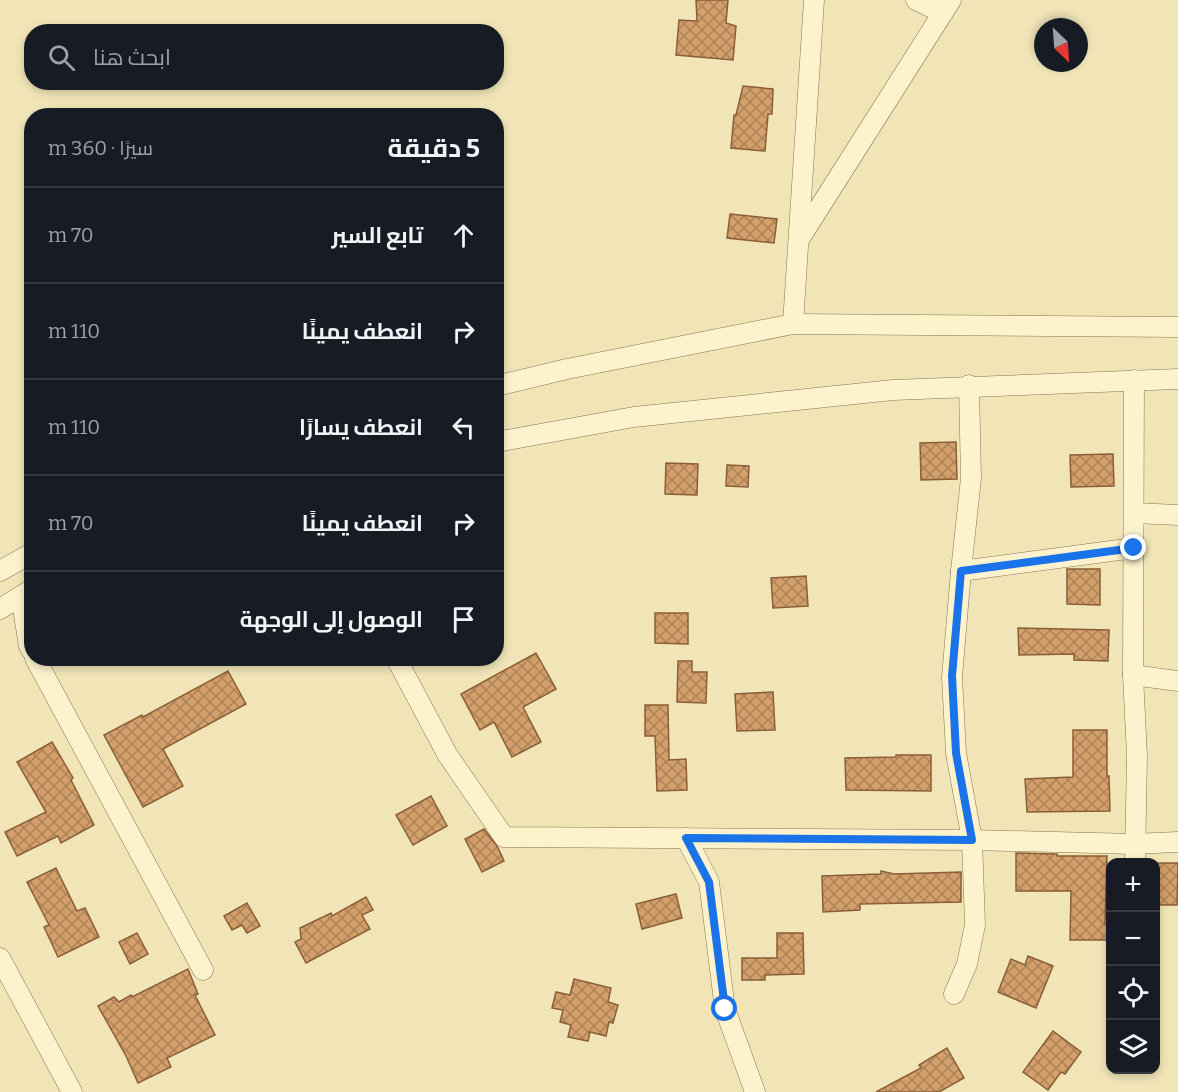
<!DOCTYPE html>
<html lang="ar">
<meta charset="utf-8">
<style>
:root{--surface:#171b24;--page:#242831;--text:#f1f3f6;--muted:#9ea1a6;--line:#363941}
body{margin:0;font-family:Bitter,Cairo,serif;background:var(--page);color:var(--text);direction:rtl}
.controls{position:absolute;right:18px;bottom:18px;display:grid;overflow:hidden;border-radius:12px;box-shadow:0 3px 9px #0003}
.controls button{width:54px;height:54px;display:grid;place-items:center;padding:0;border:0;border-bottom:2px solid var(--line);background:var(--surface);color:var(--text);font:30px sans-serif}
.compass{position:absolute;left:1034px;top:18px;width:54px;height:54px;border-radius:50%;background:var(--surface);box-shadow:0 3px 9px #0003;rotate:155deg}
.stop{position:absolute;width:18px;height:18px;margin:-14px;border:4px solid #1a73e8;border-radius:50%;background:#fff}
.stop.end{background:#1a73e8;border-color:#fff;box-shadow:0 2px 6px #0008}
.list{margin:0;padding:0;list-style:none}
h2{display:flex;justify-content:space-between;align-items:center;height:78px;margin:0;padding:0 24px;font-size:26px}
h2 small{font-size:20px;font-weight:400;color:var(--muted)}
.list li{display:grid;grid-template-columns:39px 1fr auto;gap:18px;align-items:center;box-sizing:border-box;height:96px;padding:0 24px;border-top:2px solid var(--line)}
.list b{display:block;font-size:22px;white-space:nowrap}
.list em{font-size:20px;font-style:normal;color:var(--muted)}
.icon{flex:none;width:33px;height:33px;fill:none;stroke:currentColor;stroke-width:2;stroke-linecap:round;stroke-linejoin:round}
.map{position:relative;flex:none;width:1178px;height:1092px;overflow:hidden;direction:ltr}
.search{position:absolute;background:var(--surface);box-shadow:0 3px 9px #0003;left:24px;top:24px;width:480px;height:66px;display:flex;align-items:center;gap:15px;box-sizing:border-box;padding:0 21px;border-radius:24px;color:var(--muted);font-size:22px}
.panel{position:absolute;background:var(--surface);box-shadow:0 3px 9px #0003;left:24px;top:108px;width:480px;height:558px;border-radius:24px;direction:rtl}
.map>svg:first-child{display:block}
.building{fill:url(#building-cross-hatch);stroke:#8a5e36;stroke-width:1.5}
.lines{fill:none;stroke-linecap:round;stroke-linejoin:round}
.minor-casing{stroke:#887452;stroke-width:21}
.minor{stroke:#fcf2cc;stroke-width:20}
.route{stroke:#1a73e8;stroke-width:8}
</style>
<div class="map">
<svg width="1178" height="1092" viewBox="0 0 1178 1092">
<defs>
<pattern id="building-cross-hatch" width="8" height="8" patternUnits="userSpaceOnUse" patternTransform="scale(1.5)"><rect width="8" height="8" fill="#d39f6a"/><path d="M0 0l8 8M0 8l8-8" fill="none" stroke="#ac8256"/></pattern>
</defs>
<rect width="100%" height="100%" fill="#f1e5b8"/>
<!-- building -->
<g class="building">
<polygon points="696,0 728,0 726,23 736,26 733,60 676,55 679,20 697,21"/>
<polygon points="743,86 773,89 772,114 768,114 765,151 731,148 734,115 736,115"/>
<polygon points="730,214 777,219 774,243 727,238"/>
<polygon points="956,442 957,479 921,480 920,443"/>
<polygon points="1113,454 1114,486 1071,487 1070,455"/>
<polygon points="666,463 698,464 697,495 665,494"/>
<polygon points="727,465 749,466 748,487 726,486"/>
<polygon points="1067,569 1100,569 1100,605 1067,604"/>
<polygon points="806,576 808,606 773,608 771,578"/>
<polygon points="655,613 688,613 688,644 655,643"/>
<polygon points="1018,628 1109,630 1108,661 1074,660 1074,654 1019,655"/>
<polygon points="536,653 556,689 523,707 541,742 512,757 494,722 480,730 461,694"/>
<polygon points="678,661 692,661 692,672 707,672 706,703 677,702"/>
<polygon points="228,671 246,704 163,749 183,786 143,807 104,735 142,715 143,717"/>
<polygon points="773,692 775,730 737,731 735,694"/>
<polygon points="645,705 668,705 669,760 686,759 687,790 657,791 655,736 645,736"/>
<polygon points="1073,730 1107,730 1107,776 1109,776 1110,811 1027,812 1025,779 1073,777"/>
<polygon points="52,742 73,778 71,780 94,825 61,843 58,836 17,856 5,832 46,812 17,762"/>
<polygon points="896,755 931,755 931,791 846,790 845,758 896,757"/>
<polygon points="431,796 447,826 413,845 396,815"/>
<polygon points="484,829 497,846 504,861 482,872 465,839"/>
<polygon points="1016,853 1057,854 1057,856 1107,856 1105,924 1110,924 1109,940 1070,940 1071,891 1016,891"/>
<polygon points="1157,863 1178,863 1177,905 1157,905"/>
<polygon points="56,868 77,911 85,908 99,937 58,957 44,927 49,925 27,882"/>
<polygon points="881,871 894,874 961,872 961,902 860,904 860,910 823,912 822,876 881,874"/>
<polygon points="676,894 682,918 642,929 636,904"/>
<polygon points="366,897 373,910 362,915 370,929 306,963 295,942 301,939 300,928 331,913 332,916"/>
<polygon points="247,903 260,926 247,933 242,925 232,930 224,916"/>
<polygon points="137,933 148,954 130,964 119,942"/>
<polygon points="777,933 803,933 804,974 765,975 765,980 742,980 742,958 777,958"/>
<polygon points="1028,956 1053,966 1036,1008 998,992 1011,959 1025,965"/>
<polygon points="188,969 198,994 195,995 215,1035 167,1058 171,1067 138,1083 126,1056 98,1006 114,997 119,1002 131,995 132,997"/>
<polygon points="574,979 611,988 608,1002 618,1005 613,1023 609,1022 606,1036 590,1032 588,1041 568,1037 571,1025 560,1022 563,1010 552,1008 556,992 570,995"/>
<polygon points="1053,1031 1081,1052 1065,1074 1061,1072 1048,1090 1023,1072"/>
<polygon points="947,1048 964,1078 939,1092 876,1092 921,1068 919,1065"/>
</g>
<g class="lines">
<defs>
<g id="minor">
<polyline points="916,0 943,13"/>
<polyline points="800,238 951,0"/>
<polyline points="793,324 814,0"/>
<polyline points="1134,380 1133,675 1137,756 1135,862"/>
<polyline points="496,386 567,369 793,324 1178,327"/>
<polyline points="496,442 634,417 893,390 1178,379"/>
<polyline points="1134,513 1178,515"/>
<polyline points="0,571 32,553"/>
<polyline points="961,571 1134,548"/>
<polyline points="21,596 29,646 32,651"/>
<polyline points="0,609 29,591"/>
<polyline points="35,658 203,970"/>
<polyline points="396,658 447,754 504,837 972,840 1134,844 1178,842"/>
<polyline points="1133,675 1178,681"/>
<polyline points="686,838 709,882 725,1009 755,1092"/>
<polyline points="0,958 72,1092"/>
<polyline points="954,994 967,964 975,925 972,840 956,753 952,677 961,571 971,478 969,385"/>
</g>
</defs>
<!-- minor casing -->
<use href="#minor" class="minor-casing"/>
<!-- minor -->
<use href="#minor" class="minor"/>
</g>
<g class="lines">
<!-- route -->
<polyline class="route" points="725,1009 709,882 686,838 972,840 956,753 952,676 961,571 1134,548"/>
</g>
</svg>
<div class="controls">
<button>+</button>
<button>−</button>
<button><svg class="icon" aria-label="locate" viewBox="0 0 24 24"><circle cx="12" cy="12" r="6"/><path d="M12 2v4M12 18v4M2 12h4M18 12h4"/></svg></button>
<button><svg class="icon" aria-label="layers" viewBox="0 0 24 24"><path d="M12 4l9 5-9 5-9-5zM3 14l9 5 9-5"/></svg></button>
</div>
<svg class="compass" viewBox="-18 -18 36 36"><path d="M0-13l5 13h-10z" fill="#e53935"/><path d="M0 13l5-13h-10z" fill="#9ea1a6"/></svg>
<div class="stop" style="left:725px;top:1009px"></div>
<div class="stop end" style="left:1134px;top:548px"></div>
<div class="search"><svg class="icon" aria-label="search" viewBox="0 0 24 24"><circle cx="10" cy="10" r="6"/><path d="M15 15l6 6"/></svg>ابحث هنا</div>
<section class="panel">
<h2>5 دقيقة<small>سيرًا · 360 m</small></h2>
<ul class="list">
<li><svg class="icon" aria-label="ahead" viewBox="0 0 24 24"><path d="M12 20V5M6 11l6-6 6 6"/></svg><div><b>تابع السير</b></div><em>70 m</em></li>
<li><svg class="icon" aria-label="right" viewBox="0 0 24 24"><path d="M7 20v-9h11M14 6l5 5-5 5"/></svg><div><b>انعطف يمينًا</b></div><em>110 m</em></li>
<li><svg class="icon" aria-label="left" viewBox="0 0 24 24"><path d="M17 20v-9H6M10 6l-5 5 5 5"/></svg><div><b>انعطف يسارًا</b></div><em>110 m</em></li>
<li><svg class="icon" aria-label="right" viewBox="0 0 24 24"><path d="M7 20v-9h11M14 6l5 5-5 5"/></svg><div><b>انعطف يمينًا</b></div><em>70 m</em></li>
<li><svg class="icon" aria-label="arrive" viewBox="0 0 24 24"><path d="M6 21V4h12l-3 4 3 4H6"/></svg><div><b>الوصول إلى الوجهة</b></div></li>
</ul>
</section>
</div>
